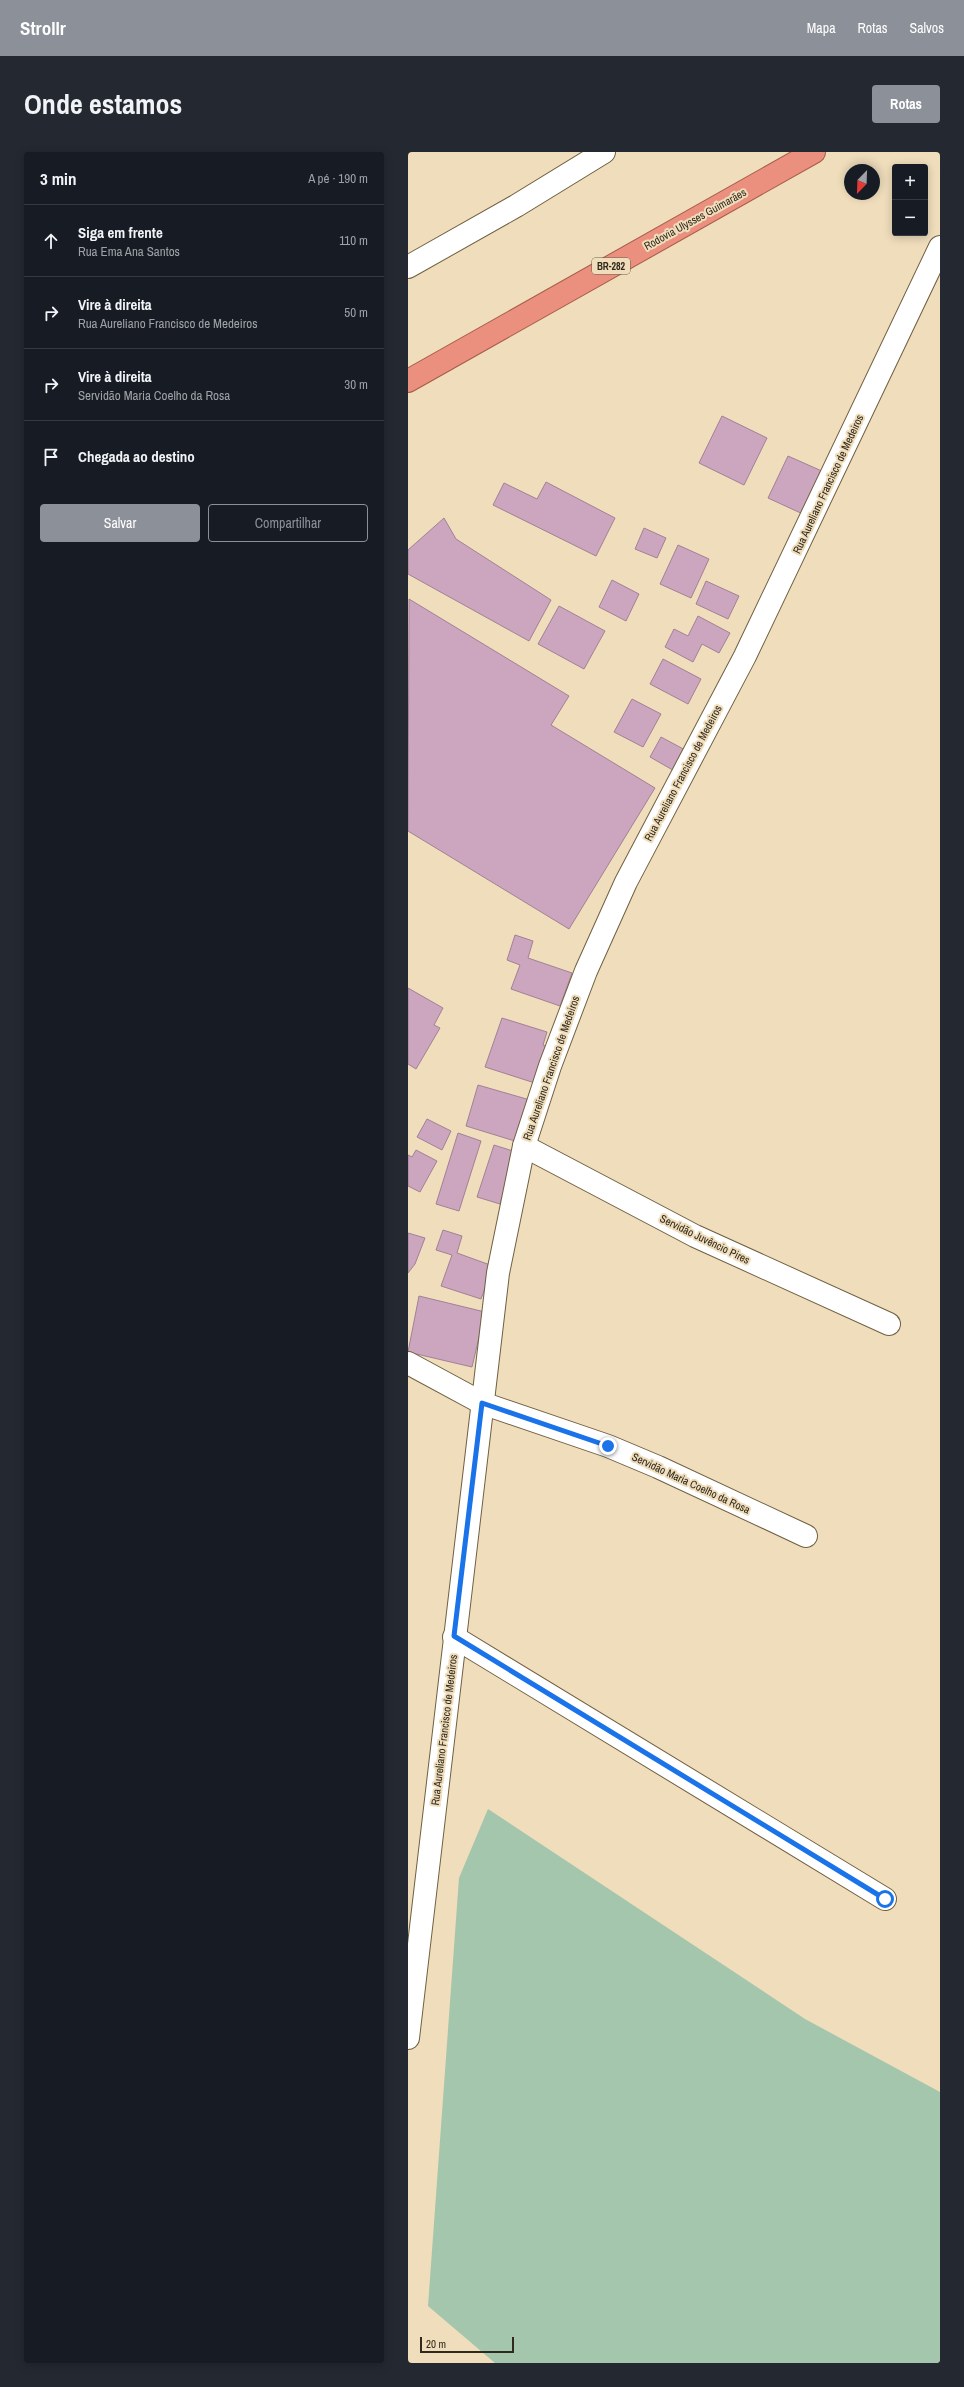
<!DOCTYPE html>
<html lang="pt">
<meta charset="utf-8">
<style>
:root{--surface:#171b24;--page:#242831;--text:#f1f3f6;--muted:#9ea1a6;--line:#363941;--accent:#8c9099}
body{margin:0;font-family:"Archivo Narrow",sans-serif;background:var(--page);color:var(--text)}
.controls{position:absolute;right:12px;top:12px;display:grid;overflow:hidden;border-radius:4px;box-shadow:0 2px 10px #0003}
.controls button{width:36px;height:36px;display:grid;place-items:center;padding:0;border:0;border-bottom:1px solid var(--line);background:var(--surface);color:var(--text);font:20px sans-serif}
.compass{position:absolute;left:436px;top:12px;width:36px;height:36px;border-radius:50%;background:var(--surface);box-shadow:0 2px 10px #0003;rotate:203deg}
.scale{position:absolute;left:12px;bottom:10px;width:94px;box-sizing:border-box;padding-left:4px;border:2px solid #30291c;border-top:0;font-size:11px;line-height:14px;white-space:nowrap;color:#30291c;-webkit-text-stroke:3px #efddbb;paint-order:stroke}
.stop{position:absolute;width:12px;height:12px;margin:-9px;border:3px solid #1a73e8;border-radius:50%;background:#fff}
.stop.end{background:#1a73e8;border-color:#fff;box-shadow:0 1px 4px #0008}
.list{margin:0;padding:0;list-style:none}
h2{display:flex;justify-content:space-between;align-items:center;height:52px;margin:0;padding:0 16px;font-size:17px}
h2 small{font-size:13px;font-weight:400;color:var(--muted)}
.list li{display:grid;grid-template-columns:26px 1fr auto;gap:12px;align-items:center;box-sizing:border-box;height:72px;padding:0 16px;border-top:1px solid var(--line)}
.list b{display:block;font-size:15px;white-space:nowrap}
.list p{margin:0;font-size:13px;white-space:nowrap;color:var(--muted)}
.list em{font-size:13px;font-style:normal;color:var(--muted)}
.actions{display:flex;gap:8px;padding:12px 16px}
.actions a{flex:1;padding:9px 0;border:1px solid var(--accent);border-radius:4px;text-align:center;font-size:14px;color:var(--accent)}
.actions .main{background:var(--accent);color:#fff}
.icon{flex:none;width:22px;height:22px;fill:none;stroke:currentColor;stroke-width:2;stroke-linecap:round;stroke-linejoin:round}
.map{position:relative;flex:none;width:532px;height:2211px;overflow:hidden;border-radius:4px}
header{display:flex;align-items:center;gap:24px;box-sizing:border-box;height:56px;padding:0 20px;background:var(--accent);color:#fff}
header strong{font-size:19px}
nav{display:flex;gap:22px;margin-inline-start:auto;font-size:14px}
.intro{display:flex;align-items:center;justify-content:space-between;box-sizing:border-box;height:96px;padding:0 24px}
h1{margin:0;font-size:28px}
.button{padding:10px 18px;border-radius:4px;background:var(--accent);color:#fff;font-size:14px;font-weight:700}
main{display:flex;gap:24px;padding:0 24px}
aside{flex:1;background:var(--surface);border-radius:4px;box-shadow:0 2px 10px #0003}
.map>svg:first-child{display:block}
.green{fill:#a3c6ad}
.building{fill:#cca5be;stroke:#a18196}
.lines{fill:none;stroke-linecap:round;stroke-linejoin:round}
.minor-casing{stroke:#6f6042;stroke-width:24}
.tertiary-casing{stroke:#6f6042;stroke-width:24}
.trunk-casing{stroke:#a65a48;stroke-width:24}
.minor{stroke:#fff;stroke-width:22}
.tertiary{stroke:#fff;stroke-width:22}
.trunk{stroke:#eb907f;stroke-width:22}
.route{stroke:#1a73e8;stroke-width:5}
.labels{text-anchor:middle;stroke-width:4;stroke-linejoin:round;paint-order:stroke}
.shield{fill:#efddbb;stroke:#695f4c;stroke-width:1}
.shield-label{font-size:10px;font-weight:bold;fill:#30291c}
.street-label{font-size:11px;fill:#30291c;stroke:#efddbb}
</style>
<header>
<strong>Strollr</strong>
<nav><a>Mapa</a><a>Rotas</a><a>Salvos</a></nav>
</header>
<div class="intro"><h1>Onde estamos</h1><a class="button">Rotas</a></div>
<main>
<aside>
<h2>3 min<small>A pé · 190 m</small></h2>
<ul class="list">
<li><svg class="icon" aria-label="ahead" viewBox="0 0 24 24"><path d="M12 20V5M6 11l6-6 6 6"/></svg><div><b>Siga em frente</b><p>Rua Ema Ana Santos</p></div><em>110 m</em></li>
<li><svg class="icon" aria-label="right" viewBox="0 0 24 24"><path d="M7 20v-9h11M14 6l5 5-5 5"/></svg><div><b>Vire à direita</b><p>Rua Aureliano Francisco de Medeiros</p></div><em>50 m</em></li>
<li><svg class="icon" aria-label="right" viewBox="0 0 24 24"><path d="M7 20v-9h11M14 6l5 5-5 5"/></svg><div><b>Vire à direita</b><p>Servidão Maria Coelho da Rosa</p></div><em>30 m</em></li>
<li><svg class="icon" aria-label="arrive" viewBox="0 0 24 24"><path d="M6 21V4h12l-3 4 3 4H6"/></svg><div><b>Chegada ao destino</b></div></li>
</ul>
<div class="actions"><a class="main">Salvar</a><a>Compartilhar</a></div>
</aside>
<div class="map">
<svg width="532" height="2211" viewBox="0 0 532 2211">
<rect width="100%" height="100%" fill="#efddbb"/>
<!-- green -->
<polygon class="green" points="80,1657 397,1867 532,1940 532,2211 87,2211 20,2154 51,1726"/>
<!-- building -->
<g class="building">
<polygon points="314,264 359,286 336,333 291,311"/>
<polygon points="380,304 416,320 397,363 360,346"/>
<polygon points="138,330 207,366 188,404 85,353 96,331 129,347"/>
<polygon points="36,366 48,387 143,448 121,489 0,422 0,398"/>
<polygon points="236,376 258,386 249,406 227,397"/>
<polygon points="270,393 301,407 283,446 252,432"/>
<polygon points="204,428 231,442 218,469 191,455"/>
<polygon points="298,429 331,444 320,467 288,452"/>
<polygon points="1,447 161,544 143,573 247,636 161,777 0,679"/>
<polygon points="151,454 197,479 176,517 130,492"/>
<polygon points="290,464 322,481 311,501 294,492 285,510 257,495 266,477 280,484"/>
<polygon points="255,507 293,527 280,552 242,532"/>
<polygon points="224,547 253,562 235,595 206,580"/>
<polygon points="253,585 281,600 270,621 242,605"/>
<polygon points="107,783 125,789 120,806 164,821 152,854 103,837 112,813 99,808"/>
<polygon points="0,836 35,856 26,873 32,876 8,917 0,912"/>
<polygon points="94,866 139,880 135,893 142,896 130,932 77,915"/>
<polygon points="70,933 122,948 110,990 58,974"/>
<polygon points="19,967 43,979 34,998 9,985"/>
<polygon points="50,981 73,989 51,1059 28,1052"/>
<polygon points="86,993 108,1000 92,1052 69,1045"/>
<polygon points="8,998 29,1009 12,1040 0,1034 0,1003 4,1005"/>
<polygon points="35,1078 54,1084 49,1101 85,1114 73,1147 33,1134 44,1103 28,1098"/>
<polygon points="0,1081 17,1086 7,1112 0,1121"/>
<polygon points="11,1144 77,1160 64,1215 0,1200"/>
</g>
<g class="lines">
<defs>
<g id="minor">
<polyline points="0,115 108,54 196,0"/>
<polyline points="116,994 287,1084 481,1172"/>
<polyline points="0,1211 74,1251 200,1294 250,1315 398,1384"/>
<polyline points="46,1485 477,1747"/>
</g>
<polyline id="tertiary" points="0,1886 90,1121 116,994 142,914 178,819 218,730 337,504 532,95"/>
<polyline id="trunk" points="0,229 406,0"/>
</defs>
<!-- minor casing -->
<use href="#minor" class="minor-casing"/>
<!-- tertiary casing -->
<use href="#tertiary" class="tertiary-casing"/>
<!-- trunk casing -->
<use href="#trunk" class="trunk-casing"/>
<!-- minor -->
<use href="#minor" class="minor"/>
<!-- tertiary -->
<use href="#tertiary" class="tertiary"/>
<!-- trunk -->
<use href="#trunk" class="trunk"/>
</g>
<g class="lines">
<!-- route -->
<polyline class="route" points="200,1294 74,1251 46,1484 477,1747"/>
</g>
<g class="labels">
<!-- shield labels -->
<rect class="shield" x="184" y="106" width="38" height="16" rx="3"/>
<g class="shield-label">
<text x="203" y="118">BR-282</text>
</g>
<!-- street labels -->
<g class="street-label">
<text transform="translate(287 67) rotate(-29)" y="4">Rodovia Ulysses Guimarães</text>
<text transform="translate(420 332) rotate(-65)" y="4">Rua Aureliano Francisco de Medeiros</text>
<text transform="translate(275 621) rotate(-62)" y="4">Rua Aureliano Francisco de Medeiros</text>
<text transform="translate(143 916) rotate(-71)" y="4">Rua Aureliano Francisco de Medeiros</text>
<text transform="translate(297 1087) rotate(26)" y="4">Servidão Juvêncio Pires</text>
<text transform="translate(283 1331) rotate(25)" y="4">Servidão Maria Coelho da Rosa</text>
<text transform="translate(36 1578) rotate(-83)" y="4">Rua Aureliano Francisco de Medeiros</text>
</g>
</g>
</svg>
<div class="controls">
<button>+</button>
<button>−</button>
</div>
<svg class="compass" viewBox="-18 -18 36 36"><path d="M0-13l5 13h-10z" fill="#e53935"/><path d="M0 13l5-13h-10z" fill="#9ea1a6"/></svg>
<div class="scale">20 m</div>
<div class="stop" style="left:477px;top:1747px"></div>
<div class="stop end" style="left:200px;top:1294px"></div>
</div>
</main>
